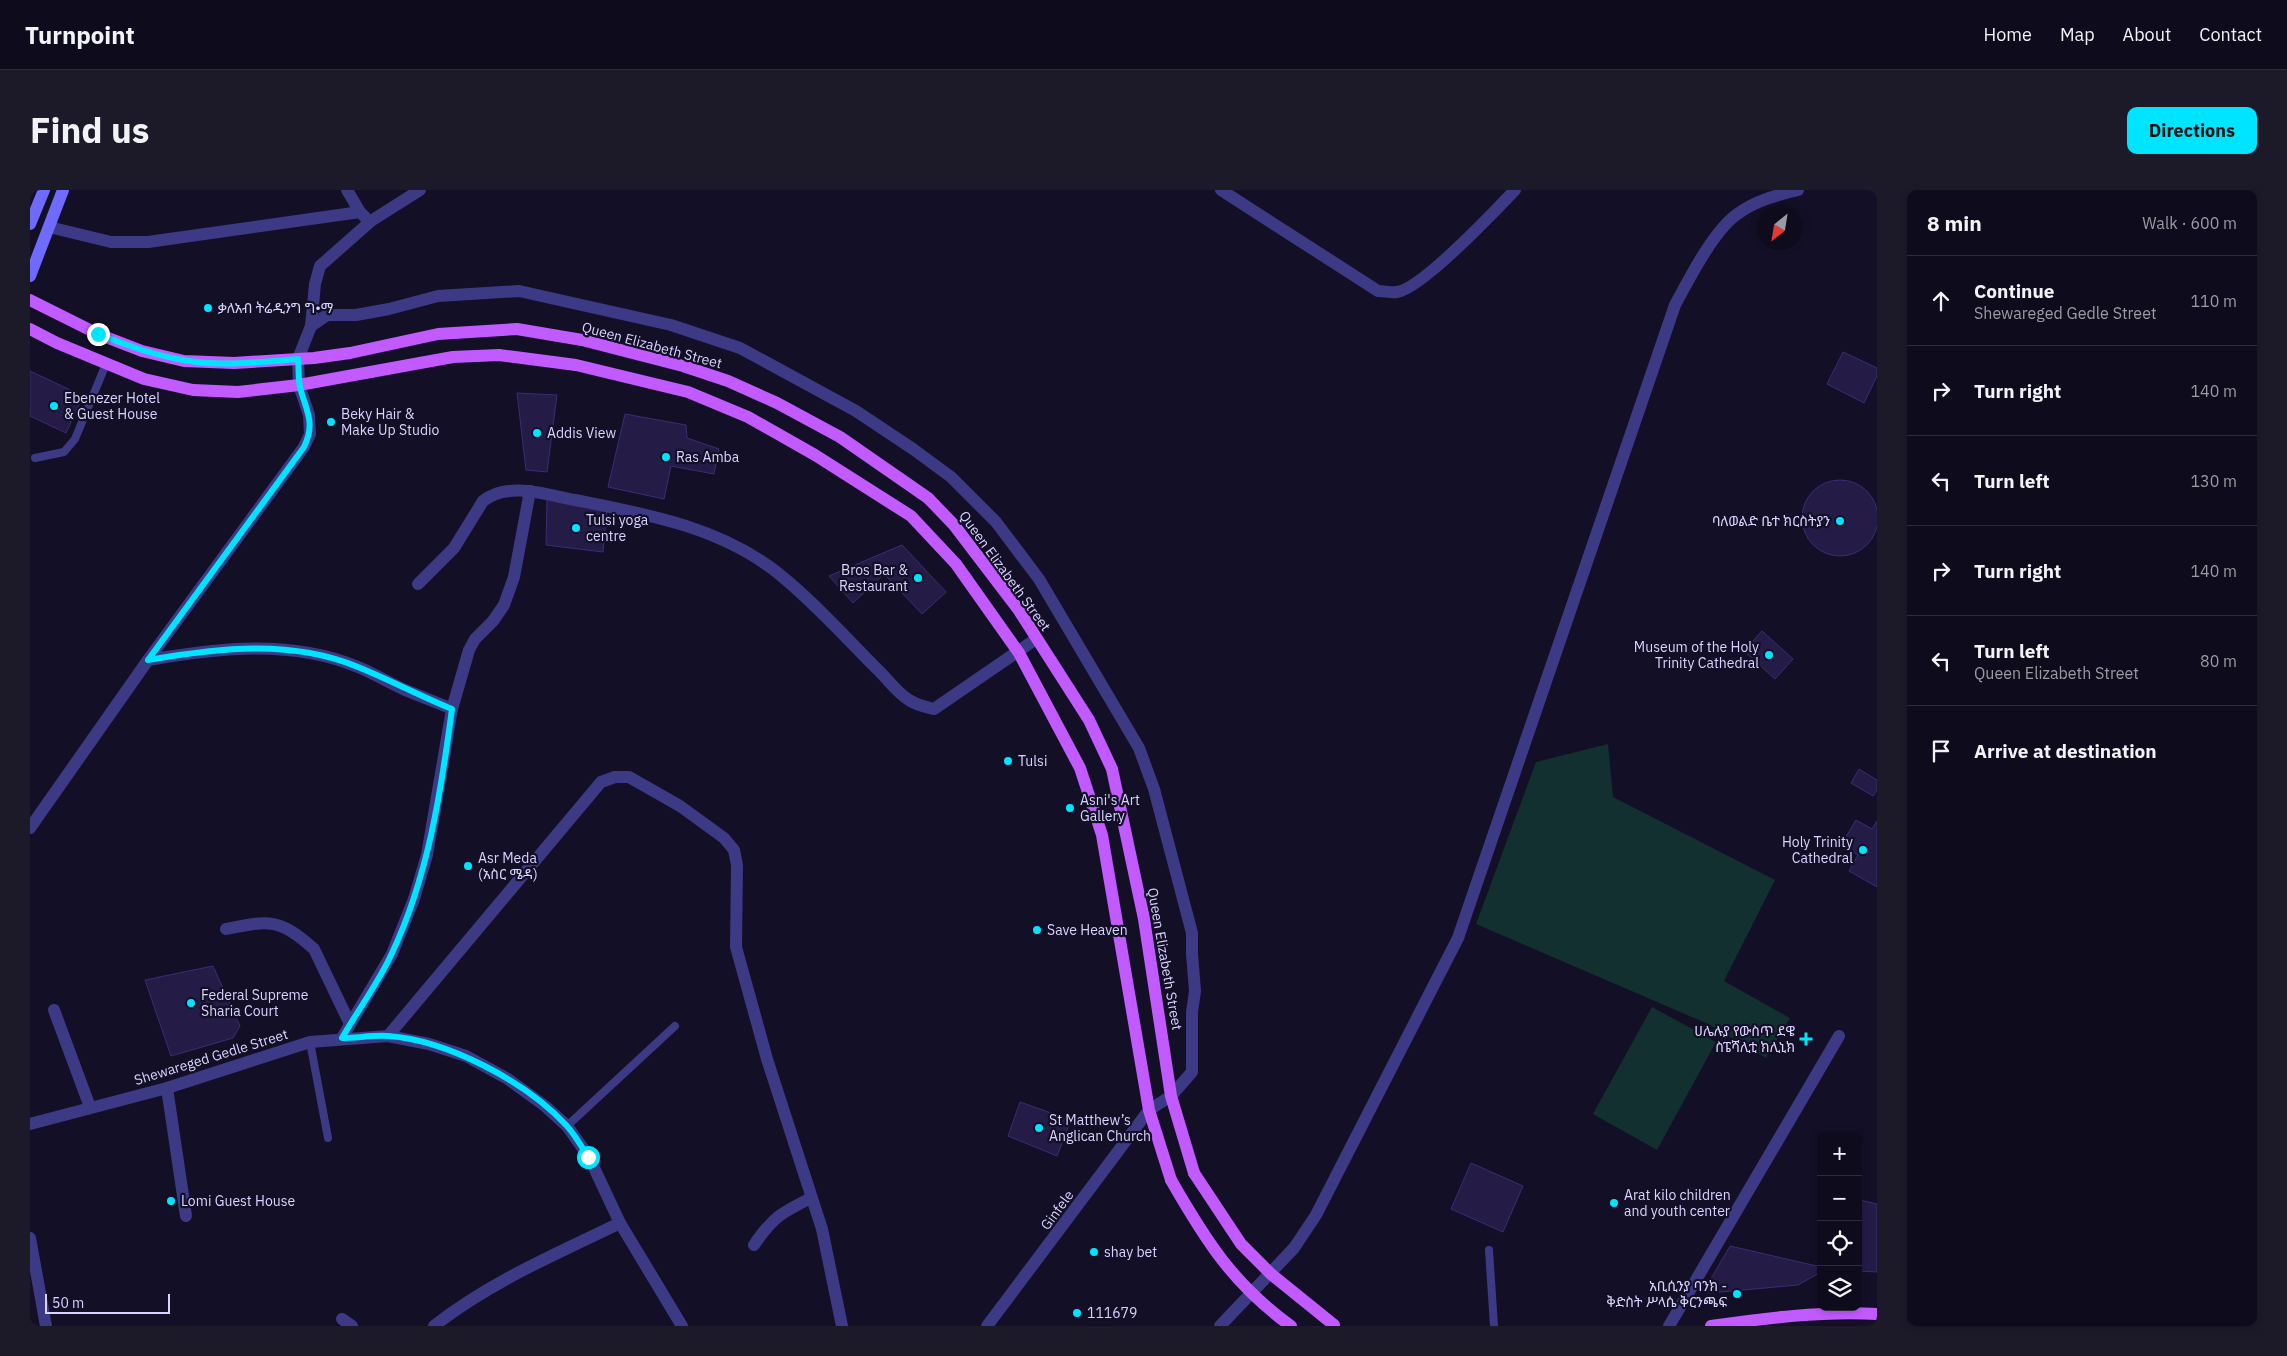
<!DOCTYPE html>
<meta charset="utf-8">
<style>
:root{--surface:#0e0b1c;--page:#1c1929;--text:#f1f3f6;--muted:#9b9ba3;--line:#2e2b3b;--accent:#00e5ff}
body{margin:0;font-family:"IBM Plex Sans","Noto Sans Ethiopic",sans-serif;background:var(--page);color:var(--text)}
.controls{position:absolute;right:15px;bottom:15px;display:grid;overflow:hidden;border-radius:10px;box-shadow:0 2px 8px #0003}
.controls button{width:45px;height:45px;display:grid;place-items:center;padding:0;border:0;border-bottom:1px solid var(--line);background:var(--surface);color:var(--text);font:25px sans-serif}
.compass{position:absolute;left:1727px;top:15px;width:45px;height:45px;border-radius:50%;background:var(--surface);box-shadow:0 2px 8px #0003;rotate:210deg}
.scale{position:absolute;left:15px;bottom:12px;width:125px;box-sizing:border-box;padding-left:5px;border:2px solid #d9d4ff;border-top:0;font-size:14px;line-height:18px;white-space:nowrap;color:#d9d4ff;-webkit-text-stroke:4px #130f26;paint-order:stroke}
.stop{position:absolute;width:15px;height:15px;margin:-11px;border:4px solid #00e5ff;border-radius:50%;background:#fff}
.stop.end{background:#00e5ff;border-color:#fff;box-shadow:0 1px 5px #0008}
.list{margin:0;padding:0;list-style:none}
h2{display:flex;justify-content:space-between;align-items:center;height:65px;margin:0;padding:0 20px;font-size:21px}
h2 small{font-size:16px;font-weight:400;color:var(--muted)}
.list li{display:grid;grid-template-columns:32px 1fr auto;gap:15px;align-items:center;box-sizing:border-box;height:90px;padding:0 20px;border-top:1px solid var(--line)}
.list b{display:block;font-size:19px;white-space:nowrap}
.list p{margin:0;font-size:16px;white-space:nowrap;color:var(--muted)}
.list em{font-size:16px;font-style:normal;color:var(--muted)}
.icon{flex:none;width:28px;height:28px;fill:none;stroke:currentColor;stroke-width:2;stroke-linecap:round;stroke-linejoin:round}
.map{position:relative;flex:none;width:1847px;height:1136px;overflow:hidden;border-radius:10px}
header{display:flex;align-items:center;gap:30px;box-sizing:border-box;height:70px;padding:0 25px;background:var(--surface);border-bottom:1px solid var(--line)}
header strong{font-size:24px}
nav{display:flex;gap:28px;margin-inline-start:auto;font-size:18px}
.intro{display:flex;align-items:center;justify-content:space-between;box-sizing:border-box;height:120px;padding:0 30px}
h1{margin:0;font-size:35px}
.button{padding:12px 22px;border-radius:10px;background:var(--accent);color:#111;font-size:18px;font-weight:700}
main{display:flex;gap:30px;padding:0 30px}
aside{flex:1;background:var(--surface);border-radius:10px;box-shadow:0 2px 8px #0003}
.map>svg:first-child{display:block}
.green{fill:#12302f}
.building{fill:#241b47;stroke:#3b2d73}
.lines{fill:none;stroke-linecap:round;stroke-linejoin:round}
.service{stroke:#3d3a85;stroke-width:8}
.minor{stroke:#3d3a85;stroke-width:12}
.tertiary{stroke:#3d3a85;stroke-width:12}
.secondary{stroke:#6f6bff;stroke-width:12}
.primary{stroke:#c25bff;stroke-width:12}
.primary-bridge{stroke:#c25bff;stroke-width:12}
.route{stroke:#00e5ff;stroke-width:6}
.poi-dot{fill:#00e5ff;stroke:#130f26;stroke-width:2}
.labels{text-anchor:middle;stroke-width:4.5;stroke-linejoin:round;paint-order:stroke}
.poi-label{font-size:14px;fill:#d9d4ff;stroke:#130f26;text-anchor:start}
.street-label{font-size:14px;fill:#d9d4ff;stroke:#130f26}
</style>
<header>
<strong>Turnpoint</strong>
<nav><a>Home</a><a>Map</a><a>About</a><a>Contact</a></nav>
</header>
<div class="intro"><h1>Find us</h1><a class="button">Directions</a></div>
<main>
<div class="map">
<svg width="1847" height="1136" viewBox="0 0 1847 1136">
<rect width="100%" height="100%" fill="#130f26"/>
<!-- green -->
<g class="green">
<polygon points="1578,554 1583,607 1745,690 1694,791 1760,828 1736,868 1678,834 1446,734 1506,572"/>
<polygon points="1622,817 1686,852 1627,960 1563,924"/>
</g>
<!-- building -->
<g class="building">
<polygon points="1813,162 1847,178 1847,186 1834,213 1797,194"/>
<polygon points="0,181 53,206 36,243 0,226"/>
<polygon points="487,203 527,205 517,282 496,280"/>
<polygon points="595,224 656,235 657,248 689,259 684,284 641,276 634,309 578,297"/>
<circle cx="1810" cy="328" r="38"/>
<polygon points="517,309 577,320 573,362 516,355"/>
<polygon points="872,355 916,402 892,424 854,384 823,413 799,386"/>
<polygon points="1732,441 1763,469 1745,489 1714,461"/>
<polygon points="1829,579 1847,590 1847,600 1843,606 1821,593"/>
<polygon points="1826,630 1842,639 1847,631 1847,697 1819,681 1828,665 1811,655"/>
<polygon points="183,776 210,836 203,848 141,866 115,790"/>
<polygon points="990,912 1041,930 1027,966 978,946"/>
<polygon points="1441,973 1493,996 1473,1042 1421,1019"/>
<polygon points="1830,1010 1847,1014 1847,1082 1828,1081"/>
<polygon points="1700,1056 1791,1077 1791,1082 1768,1095 1680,1103 1675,1099"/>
</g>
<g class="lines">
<!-- service -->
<g class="service">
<polyline points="5,268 34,262 45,249 76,174"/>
<polyline points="280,852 298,948"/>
<polyline points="537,936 645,836"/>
<polyline points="1459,1060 1464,1136"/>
</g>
<!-- minor -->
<g class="minor">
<polyline points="317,0 330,22 335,27"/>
<path d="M1191,0l157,101c6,0 14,2 19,1 24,-3 99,-82 118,-102"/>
<polyline points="19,37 81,52 118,52 330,22"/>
<polyline points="281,136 297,125 326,125 359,119 408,106 489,101 641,135 710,158 826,221 883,259 921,287 966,332 1009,389 1109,558 1124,599 1162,743 1162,764 1165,801 1162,822 1162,882 1141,906"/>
<path d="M388,394l36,-36 29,-47c25,-20 64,-6 92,-1 71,14 146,27 204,74 35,28 66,63 98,95 10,9 20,24 32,31 7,5 17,7 25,9l102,-70"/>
<path d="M118,470c70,-12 143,-21 210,7 15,6 30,15 45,22 16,7 33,13 49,20"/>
<polyline points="0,638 118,470 274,257 280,244 279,225 269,195 268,169 281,136 285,94 290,76 341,31 390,0"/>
<path d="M196,739c44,-9 53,-11 88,20l36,75"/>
<polyline points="24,820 60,917"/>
<polyline points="358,846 571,592 585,587 599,587 650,616 694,648 704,660 707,675 706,757 737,869 792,1039 812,1136"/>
<polyline points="312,848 362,764 384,709 397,665 422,519 439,460 445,449 463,431 474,415 484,387 500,301"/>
<polyline points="137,898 156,1026"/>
<polyline points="0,1048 16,1136"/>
<path d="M724,1055c19,-28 27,-32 57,-47"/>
<polyline points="312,1129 322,1136"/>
<path d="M404,1136c56,-44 122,-72 186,-103"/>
<polyline points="1639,1136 1809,846"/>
</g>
<!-- tertiary -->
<g class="tertiary">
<polyline points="0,934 137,898 280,852 358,846 399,854 436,866 478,889 515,916 537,936 559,967 590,1033 652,1136"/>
<polyline points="957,1136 1119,920 1141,906"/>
<path d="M1190,1136l74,-78 22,-33 142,-277 217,-633c14,-26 38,-73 61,-90 18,-14 41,-20 62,-25"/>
</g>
<!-- secondary -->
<g class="secondary">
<polyline points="0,34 14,0"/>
<polyline points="0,86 33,0"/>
</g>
<!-- primary -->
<g class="primary">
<polyline points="0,110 68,144 112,161 154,171 204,173 284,168 320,163 408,144 487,139 552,150 653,176 698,191 747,213 810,247 898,308 924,335 988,419 1059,530 1082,579 1114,729 1141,906 1164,983"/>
<polyline points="0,139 27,153 114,189 163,200 208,202 269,195 423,167 469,165 546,175 658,202 718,227 785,265 881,326 926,374 989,463 1050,578 1072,645 1119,920 1141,990"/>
<path d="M1681,1136c55,-8 110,-15 166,-12"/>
</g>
<!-- primary-bridge -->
<g class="primary-bridge">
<polyline points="1164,983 1211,1054 1241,1084 1304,1135"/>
<path d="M1141,990c35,61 62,104 120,146"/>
</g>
</g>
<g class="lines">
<!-- route -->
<path class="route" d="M68,144c28,11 55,21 85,26 37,7 78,2 115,-1 1,9 0,19 2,28 6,24 16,35 4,60l-156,213c70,-12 143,-21 210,7 32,13 62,29 94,42 -11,83 -24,168 -60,244 -13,29 -34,57 -50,85 15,0 31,-3 46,-2 59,4 139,46 179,90 8,9 15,21 21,31"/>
</g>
<!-- markers -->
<g class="poi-dot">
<circle cx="178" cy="118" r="5"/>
<circle cx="24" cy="216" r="5"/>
<circle cx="301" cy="232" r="5"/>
<circle cx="507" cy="243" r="5"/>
<circle cx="636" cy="267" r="5"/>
<circle cx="1810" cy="331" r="5"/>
<circle cx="546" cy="338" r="5"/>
<circle cx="888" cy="388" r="5"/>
<circle cx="1739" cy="465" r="5"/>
<circle cx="978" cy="571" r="5"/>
<circle cx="1040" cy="618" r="5"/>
<circle cx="1833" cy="660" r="5"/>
<circle cx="438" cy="676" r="5"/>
<circle cx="1007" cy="740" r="5"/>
<circle cx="161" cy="813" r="5"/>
<path d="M1773.5 841.5h5v5h5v5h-5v5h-5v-5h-5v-5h5z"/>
<circle cx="1009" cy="938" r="5"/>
<circle cx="141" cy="1011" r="5"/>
<circle cx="1584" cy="1013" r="5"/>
<circle cx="1064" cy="1062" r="5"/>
<circle cx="1707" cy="1104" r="5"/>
<circle cx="1047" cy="1123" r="5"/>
</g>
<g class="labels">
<!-- poi labels -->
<g class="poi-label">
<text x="188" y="123">ቃለአብ ትሬዲንግ ግ•ማ</text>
<text x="34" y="213">Ebenezer Hotel<tspan x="34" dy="16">&amp; Guest House</tspan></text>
<text x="311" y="229">Beky Hair &amp;<tspan x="311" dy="16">Make Up Studio</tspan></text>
<text x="517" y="248">Addis View</text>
<text x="646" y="272">Ras Amba</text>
<text x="556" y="335">Tulsi yoga<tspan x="556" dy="16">centre</tspan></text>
<text x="1800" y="336" text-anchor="end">ባለወልድ ቤተ ክርስትያን</text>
<text x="878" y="385" text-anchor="end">Bros Bar &amp;<tspan x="878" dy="16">Restaurant</tspan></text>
<text x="1729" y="462" text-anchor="end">Museum of the Holy<tspan x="1729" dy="16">Trinity Cathedral</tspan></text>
<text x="988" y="576">Tulsi</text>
<text x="1050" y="615">Asni's Art<tspan x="1050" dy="16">Gallery</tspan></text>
<text x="1823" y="657" text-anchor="end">Holy Trinity<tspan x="1823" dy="16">Cathedral</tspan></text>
<text x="448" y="673">Asr Meda<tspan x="448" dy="16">(አስር ሜዳ)</tspan></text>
<text x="1017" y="745">Save Heaven</text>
<text x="171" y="810">Federal Supreme<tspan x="171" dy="16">Sharia Court</tspan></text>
<text x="1765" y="846" text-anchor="end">ሀሌሉያ የውስጥ ደዌ<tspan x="1765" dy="16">ስፔሻሊቲ ክሊኒክ</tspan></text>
<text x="1019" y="935">St Matthew’s<tspan x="1019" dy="16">Anglican Church</tspan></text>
<text x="1594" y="1010">Arat kilo children<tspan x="1594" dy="16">and youth center</tspan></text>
<text x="151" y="1016">Lomi Guest House</text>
<text x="1074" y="1067">shay bet</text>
<text x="1697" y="1101" text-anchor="end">አቢሲንያ ባንክ -<tspan x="1697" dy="16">ቅድስት ሥላሴ ቅርንጫፍ</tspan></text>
<text x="1057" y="1128">111679</text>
</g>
<!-- street labels -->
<g class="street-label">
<text transform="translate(622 155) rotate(15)" y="5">Queen Elizabeth Street</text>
<text transform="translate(975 381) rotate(54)" y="5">Queen Elizabeth Street</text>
<text transform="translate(1135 769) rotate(80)" y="5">Queen Elizabeth Street</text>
<text transform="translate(181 867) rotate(-17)" y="5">Shewareged Gedle Street</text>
<text transform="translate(1027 1020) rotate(-54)" y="5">Ginfele</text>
</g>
</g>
</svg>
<div class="controls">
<button>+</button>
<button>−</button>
<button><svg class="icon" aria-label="locate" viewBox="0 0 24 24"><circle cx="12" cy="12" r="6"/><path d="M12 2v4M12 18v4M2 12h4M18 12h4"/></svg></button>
<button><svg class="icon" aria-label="layers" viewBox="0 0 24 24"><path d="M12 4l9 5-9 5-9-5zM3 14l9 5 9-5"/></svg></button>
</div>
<svg class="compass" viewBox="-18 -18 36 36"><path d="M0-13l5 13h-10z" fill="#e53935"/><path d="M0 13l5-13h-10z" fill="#9b9ba3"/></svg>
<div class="scale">50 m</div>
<div class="stop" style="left:558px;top:967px"></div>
<div class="stop end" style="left:68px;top:144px"></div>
</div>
<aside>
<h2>8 min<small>Walk · 600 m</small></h2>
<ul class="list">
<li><svg class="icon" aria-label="ahead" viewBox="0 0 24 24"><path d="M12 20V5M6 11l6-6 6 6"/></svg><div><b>Continue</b><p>Shewareged Gedle Street</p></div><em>110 m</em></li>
<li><svg class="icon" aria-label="right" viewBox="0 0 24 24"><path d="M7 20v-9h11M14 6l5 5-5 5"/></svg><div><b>Turn right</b></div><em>140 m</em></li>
<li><svg class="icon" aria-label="left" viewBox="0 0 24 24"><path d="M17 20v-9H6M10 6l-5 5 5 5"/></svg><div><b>Turn left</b></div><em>130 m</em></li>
<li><svg class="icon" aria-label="right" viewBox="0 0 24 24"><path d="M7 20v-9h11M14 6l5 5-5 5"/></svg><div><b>Turn right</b></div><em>140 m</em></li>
<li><svg class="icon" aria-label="left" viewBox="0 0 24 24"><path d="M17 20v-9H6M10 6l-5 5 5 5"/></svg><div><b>Turn left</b><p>Queen Elizabeth Street</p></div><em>80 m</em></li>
<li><svg class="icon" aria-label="arrive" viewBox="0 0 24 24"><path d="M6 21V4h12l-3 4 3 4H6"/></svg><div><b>Arrive at destination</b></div></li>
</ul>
</aside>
</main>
